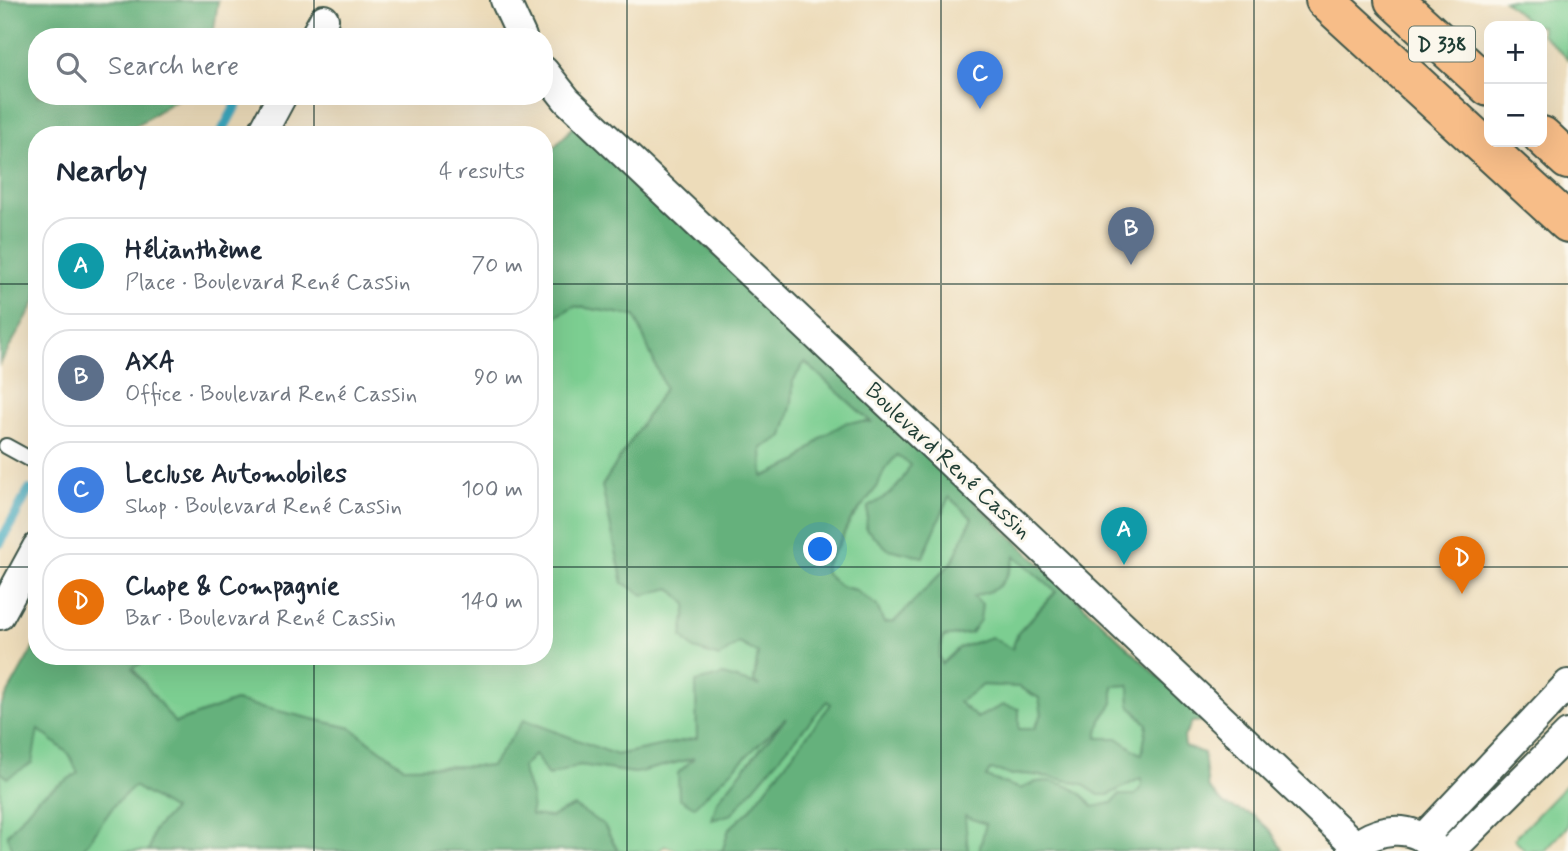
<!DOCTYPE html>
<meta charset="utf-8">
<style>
:root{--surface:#fff;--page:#f2f2f3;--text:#1f2937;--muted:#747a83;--line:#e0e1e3;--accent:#db2777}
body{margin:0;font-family:Mynerve,sans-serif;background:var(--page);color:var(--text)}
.controls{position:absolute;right:21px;top:21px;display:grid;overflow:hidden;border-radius:14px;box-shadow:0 7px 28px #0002}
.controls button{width:63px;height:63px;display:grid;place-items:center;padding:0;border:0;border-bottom:2px solid var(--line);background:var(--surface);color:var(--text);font:35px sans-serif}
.you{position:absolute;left:821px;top:550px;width:24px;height:24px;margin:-18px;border:5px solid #fff;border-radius:50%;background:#1a73e8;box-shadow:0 0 0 10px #1a73e833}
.badge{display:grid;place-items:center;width:46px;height:46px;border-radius:50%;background:var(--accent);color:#fff;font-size:23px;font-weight:700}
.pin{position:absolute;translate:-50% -58px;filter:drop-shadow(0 2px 4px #0008)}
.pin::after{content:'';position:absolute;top:37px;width:24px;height:21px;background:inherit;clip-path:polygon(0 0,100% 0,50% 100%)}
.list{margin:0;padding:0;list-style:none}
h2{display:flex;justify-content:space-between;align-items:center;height:91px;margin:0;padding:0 28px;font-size:30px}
h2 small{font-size:23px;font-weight:400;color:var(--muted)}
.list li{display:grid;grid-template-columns:46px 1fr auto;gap:21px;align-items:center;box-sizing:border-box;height:98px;margin:0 14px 14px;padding:0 14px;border:2px solid var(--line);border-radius:28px}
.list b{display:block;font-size:26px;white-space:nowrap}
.list p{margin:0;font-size:23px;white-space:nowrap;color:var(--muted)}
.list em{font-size:23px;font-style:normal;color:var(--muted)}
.icon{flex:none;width:38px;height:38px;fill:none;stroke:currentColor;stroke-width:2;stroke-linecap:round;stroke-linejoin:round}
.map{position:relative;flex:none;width:1568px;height:851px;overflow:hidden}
.search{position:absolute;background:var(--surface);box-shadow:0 7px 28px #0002;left:28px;top:28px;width:525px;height:77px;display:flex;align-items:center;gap:18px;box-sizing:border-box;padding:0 24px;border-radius:28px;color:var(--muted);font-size:26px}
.panel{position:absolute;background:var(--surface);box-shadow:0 7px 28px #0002;left:28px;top:126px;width:525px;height:539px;border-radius:28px}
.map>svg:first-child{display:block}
.green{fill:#7cce91;stroke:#4e8662;stroke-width:2}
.forest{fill:#65b17b;stroke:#427758;stroke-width:2;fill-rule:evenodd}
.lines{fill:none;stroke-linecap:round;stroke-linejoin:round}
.stream{stroke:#3ea8be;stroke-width:10}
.service-casing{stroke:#3e5548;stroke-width:18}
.minor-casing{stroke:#3e5548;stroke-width:32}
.primary-casing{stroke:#3e5548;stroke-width:42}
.service{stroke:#fff;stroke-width:14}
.minor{stroke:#fff;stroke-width:28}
.primary{stroke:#f7bd88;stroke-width:38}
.grid{fill:none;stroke:#1f3d34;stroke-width:2;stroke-opacity:0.55}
.labels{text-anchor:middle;stroke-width:6;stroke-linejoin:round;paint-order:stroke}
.shield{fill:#fbf7ec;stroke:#61756b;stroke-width:2}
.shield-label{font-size:21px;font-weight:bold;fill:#1f3d34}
.street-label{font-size:23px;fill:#1f3d34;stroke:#fbf7ec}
</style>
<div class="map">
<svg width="1568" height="851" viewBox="0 0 1568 851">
<rect width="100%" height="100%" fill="#fbf7ec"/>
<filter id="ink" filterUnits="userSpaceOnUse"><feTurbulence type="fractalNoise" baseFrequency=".0143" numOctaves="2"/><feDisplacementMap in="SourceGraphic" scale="14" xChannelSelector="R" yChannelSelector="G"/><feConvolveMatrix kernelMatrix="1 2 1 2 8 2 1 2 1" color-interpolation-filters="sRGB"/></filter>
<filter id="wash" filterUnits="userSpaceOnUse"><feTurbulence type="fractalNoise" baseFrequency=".00686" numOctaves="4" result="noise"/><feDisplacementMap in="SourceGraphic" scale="28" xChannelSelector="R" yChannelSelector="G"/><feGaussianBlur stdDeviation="1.57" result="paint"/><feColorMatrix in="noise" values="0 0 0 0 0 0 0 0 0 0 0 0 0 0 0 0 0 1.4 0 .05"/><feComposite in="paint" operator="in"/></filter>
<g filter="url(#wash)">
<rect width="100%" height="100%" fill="#eddcba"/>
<!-- green -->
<g class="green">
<polygon points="1504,0 1568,0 1568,59 1542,34 1542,26 1533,26"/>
<polygon points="574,306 635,316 665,388 602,486 644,595 670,588 687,604 758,653 754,681 765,688 696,682 697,738 616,755 525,720 491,766 404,767 351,728 235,701 175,723 132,667 154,656 544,656 544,324"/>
<polygon points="805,362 872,423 823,436 797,462 762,477 762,448 783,436 792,403 793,381"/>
<polygon points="897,454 910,465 903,482 888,496 949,497 972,518 953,561 894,622 884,623 856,590 840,586 825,574 825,565 839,544 849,523 877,487 885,469"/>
<path d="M1015,556l41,35 -38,42 -6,17 -53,-2 -17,16 -3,-7 4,-20 28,-4 2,-36c7,-4 13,-5 21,-8 11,-5 17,-22 21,-33z"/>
<polygon points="983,685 1019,687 1039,698 1042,714 1033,729 1019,729 1003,705 977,718 958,702"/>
<polygon points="1129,685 1130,706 1147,724 1142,755 1096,739 1101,720 1113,703 1113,686"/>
<polygon points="827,701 831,704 749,811 729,829 723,850 680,851 665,846 658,851 618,851 604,825 530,816 522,768 535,753 548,776 580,765 635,773 696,758 792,712 717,801"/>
<polygon points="38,729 69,754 78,773 38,798 7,835 13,851 0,851 0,771 7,777"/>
<path d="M990,770l9,1 10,4 16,-1 25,3 32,7 17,11h9l34,-18v10l-7,8h-16l-7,8 -20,5c-10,-18 -34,-30 -55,-26 -5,1 -12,5 -16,7l-35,-12z"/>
<polygon points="1568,783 1568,826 1545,851 1525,851 1514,839"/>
<polygon points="134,786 173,810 154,830 149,851 82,851 115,804"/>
<polygon points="964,816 986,824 979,851 968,851"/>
</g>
<!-- forest -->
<g class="forest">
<polygon points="0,0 218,1 213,37 37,37 37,96 182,96 134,127 129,135 37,135 37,299 0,364"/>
<path d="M577,123l628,598 -13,1 -8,15 1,10 19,6 4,34 16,18 29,10 18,16 12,20h-304l7,-27 -21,-8 3,35h-117l-3,-4 -2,4h-126l3,-2 6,-20 20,-18 82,-107 -4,-3 -95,113 -20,6 5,-19 69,-83 -92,89 -15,-9 -1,-25 16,-15 -59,15 -55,-8 -32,11 -13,-22 -13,14 10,30 -1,17 20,2 23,-11 30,19 14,26h-469l5,-21 19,-20 -39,-24 -19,18 -33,47h-69l-6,-16 31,-37 40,-25 -9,-19 -31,-25 -6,34 -25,15 -7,-7v-64l37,-66v15h117l-22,12 43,55 60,-22 116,27 53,39 87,-1 33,-46 93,35 80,-17 -1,-56 27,-7 37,11 -6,-4 4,-29 -19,-10 -20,14 -25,-8 -12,-12 5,-33 -17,-16 -26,7 -21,-12 -21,-97 63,-98 -30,-72 -61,-10 -30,18v-166zM805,362l66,60h-24l-24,14 -26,26 -34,15 -1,-29 21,-12 9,-33 1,-22zM897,455l13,10c-10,23 -20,30 -42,42l-2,22 22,20 35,8 26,-60 23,21 -19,43 -59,61 -10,1 -7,-17 -22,-16 -15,-4 -14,-12 -1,-9 14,-21 10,-22 28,-35 8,-18zM1015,556l41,36 -38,41 -6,16 -21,-12 -32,11 -17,16 -3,-7 4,-20 28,-4 9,-13 2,-16 -9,-7c7,-4 17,-4 23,-9 10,-6 15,-22 19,-32zM983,685l36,2 20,11 3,16 -8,15h-15v-20l-16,-4 -26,13 -18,-16zM1129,685l1,21 17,18 -5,31 -25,-17h-20l4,-18 12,-17v-17zM990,770l9,1 10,4 16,-1 25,3 32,7 17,11h9l33,-17 1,8 -7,9h-16l-7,8 -19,4c-11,-17 -35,-29 -56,-25 -5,1 -12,5 -17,7l-34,-12z"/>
</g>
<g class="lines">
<!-- stream -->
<g class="stream">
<polyline points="220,135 241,96"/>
<polyline points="0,543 29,490"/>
</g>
</g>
</g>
<g filter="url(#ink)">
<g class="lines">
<defs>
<polyline id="service" points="6,446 37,463"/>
<g id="minor">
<polyline points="505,0 522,37"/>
<polyline points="314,37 324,19"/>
<polyline points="544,71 567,100 1356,846"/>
<polyline points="261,135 282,96"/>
<polyline points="0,615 37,547"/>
<polyline points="1423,838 1568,684"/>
<path d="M1351,851c23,-24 62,-29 85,-2"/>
<polyline points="1451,851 1568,734"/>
</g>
<g id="primary">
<polyline points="1325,0 1568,223"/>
<polyline points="1394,0 1489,87"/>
<polyline points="1542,136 1568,160"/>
</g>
</defs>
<!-- service casing -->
<use href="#service" class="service-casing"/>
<!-- minor casing -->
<use href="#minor" class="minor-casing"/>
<!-- primary casing -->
<use href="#primary" class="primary-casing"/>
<!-- service -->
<use href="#service" class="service"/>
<!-- minor -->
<use href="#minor" class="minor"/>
<!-- primary -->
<use href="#primary" class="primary"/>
</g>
</g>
<!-- grid -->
<path class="grid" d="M314,0v37M627,0v851M941,0v851M1254,0v851M314,96v39M0,284h37M544,284h1024M0,567h37M544,567h1024M314,656v195"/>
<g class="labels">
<!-- shield labels -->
<rect class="shield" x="1409" y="26.5" width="66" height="35" rx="5"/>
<g class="shield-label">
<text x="1442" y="51">D 338</text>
</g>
<!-- street labels -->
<g class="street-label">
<text transform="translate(949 460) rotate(43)" y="8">Boulevard René Cassin</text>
</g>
</g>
</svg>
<div class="controls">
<button>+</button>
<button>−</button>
</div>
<div class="you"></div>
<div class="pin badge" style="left:1124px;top:565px;background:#0f9aa8">A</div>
<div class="pin badge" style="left:1131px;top:265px;background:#5c6f8a">B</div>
<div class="pin badge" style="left:980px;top:109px;background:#3f7fe0">C</div>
<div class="pin badge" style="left:1462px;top:594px;background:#e8710a">D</div>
<div class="search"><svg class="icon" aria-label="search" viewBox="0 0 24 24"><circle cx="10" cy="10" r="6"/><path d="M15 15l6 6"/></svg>Search here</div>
<section class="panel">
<h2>Nearby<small>4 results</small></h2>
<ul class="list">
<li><span class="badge" style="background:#0f9aa8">A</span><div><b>Hélianthème</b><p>Place · Boulevard René Cassin</p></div><em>70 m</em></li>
<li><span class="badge" style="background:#5c6f8a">B</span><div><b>AXA</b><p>Office · Boulevard René Cassin</p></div><em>90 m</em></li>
<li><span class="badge" style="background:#3f7fe0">C</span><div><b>Lecluse Automobiles</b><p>Shop · Boulevard René Cassin</p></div><em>100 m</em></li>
<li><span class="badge" style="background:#e8710a">D</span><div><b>Chope &amp; Compagnie</b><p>Bar · Boulevard René Cassin</p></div><em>140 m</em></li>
</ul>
</section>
</div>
